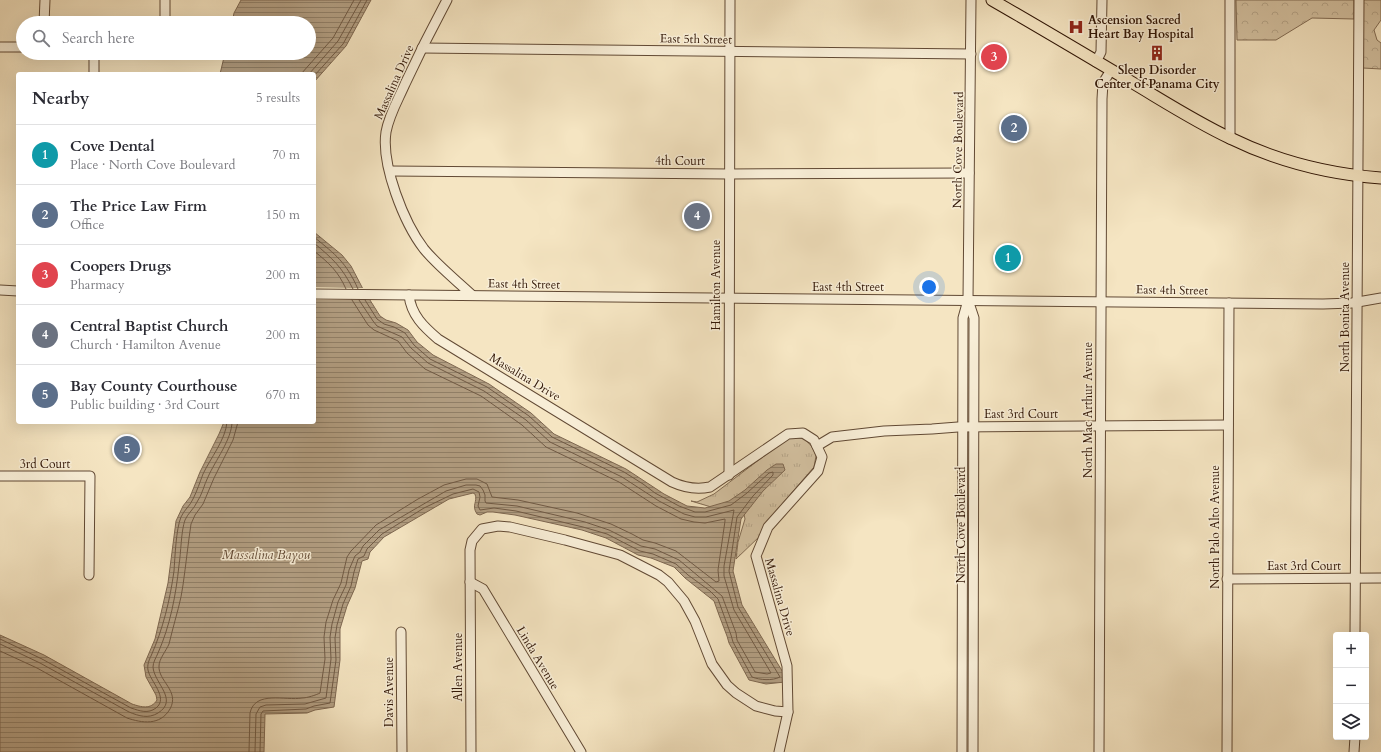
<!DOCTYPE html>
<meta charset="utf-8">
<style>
:root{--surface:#fff;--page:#f7f7f7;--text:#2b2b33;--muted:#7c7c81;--line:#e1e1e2;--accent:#db2777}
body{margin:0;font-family:Cardo,serif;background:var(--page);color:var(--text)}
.controls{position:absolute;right:12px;bottom:12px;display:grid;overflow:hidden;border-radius:4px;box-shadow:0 4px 16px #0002}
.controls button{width:36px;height:36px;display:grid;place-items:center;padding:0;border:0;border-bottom:1px solid var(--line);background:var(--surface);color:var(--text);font:20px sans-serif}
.you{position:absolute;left:929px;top:287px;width:14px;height:14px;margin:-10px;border:3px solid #fff;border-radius:50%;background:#1a73e8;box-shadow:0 0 0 6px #1a73e833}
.badge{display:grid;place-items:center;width:26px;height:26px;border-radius:50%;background:var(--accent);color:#fff;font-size:13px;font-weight:700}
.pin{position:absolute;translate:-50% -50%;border:2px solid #fff;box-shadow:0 1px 4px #0006}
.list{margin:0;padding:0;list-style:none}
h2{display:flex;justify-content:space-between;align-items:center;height:52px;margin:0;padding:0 16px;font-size:17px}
h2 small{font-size:13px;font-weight:400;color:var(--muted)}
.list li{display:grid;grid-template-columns:26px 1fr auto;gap:12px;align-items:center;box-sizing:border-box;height:60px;padding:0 16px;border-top:1px solid var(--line)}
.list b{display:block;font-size:15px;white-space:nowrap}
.list p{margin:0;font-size:13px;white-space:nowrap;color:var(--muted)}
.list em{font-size:13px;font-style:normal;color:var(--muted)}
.icon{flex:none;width:22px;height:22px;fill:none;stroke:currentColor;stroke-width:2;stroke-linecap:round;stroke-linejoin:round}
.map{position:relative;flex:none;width:1381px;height:752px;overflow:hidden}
.search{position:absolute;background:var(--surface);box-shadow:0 4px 16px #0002;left:16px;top:16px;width:300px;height:44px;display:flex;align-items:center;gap:10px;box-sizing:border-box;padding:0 14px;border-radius:22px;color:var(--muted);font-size:15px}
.panel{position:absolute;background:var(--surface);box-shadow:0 4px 16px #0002;left:16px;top:72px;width:300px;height:352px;border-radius:4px}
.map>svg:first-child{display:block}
.grass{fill:url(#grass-tufts);stroke:#826c54}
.forest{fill:url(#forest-crowns);stroke:#826c54}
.water{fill:url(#water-rules);stroke:#7e6750}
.pier{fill:#f5e5c2}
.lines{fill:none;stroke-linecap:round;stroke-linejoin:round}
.shore{stroke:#715a44;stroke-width:1}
.minor-casing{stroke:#614934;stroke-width:11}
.major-casing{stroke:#301505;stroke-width:13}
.minor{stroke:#f8eed7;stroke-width:9}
.major{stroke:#f5e5c2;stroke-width:11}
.labels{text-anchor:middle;stroke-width:3;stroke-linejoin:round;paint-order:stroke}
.poi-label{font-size:12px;font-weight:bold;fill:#301505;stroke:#f8eed7;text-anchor:start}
.street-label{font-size:12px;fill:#301505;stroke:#f8eed7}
.water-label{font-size:13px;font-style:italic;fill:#644c37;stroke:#f8eed7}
</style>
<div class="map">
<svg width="1381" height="752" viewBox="0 0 1381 752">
<defs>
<pattern id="grass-tufts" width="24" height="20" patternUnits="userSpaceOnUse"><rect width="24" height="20" fill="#d4c2a2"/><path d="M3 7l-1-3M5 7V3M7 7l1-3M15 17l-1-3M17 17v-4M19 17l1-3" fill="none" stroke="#b6a68a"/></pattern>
<pattern id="forest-crowns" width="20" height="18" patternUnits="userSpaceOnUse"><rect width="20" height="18" fill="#d4c2a2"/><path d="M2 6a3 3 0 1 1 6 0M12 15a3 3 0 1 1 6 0" fill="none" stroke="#b6a68a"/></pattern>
<pattern id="water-rules" width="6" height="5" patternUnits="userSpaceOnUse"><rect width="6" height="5" fill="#b29e82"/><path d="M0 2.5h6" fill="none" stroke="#918068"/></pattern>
</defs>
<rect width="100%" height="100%" fill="#f5e5c2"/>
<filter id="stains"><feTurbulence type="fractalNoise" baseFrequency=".005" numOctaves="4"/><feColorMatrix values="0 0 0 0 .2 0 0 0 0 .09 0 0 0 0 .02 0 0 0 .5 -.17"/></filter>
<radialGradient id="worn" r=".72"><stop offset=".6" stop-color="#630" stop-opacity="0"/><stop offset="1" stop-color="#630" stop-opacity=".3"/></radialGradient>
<!-- grass -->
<polygon class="grass" points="794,437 805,439 813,448 816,456 814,467 769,519 760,536 736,559 738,542 745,519 743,510 718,509 691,501 697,502 714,494 760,459 788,439"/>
<!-- forest -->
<g class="forest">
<polygon points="1236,0 1354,0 1354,19 1312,18 1276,40 1237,40"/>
<polygon points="1362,0 1381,0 1381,20 1374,30 1377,40 1381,43 1381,69 1363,68"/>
</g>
<!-- water -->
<g class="water">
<polygon points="241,0 371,0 346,46 314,82 314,74 220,74 225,53 309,53 309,23 232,23 234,13"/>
<path d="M314,232l28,23 9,11 12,23 17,27 6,4 10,3 12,7 9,12 16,13 56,29 42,29 23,21 72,35 38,25 23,12 18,2 24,-7 16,-11 22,-20 9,-6h7l2,6 -22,21 -22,28 -8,52 9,34 42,69 1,8 -19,2 -17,-4 -20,-37 -2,-7 -8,-21 -5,-14 -29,-23 -11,-11 -23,-9 -13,-3 -32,-17 -24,-8 -67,-15 -22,-3h-6l-7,3 -3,-1c-6,-9 1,-12 -2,-20l-2,-1 -24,6 -65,38 -14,15 -2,7 -6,2 -7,27 -8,18 -7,23v31l-6,47 -19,3 -8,3 -42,1 -1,38h-264v-117l44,20 88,49c9,3 19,6 25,-4l-1,-5 -10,-18 -2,-12 11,-26 13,-56 8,-62 7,-15 7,-9 10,-25 19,-38 5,-12h90z"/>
</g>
<!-- pier -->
<polygon class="pier" points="314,287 365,288 372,300 314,300"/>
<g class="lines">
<!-- shore -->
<g class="shore">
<polyline points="301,74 333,38 354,0"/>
<polyline points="309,74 338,41 361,0"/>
<polyline points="314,76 343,44 367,0"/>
<path d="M314,237c22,18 32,25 44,52"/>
<path d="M314,243c19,16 28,24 39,46"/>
<path d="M314,251c15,12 24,20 32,38"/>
<path d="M0,639l42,20 89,49c9,3 17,6 25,0 13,-10 -6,-27 -8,-38 -1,-5 1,-10 3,-14 12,-27 19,-56 23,-85 1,-14 2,-42 7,-54 3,-7 9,-11 12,-18 4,-8 7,-17 10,-25 7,-15 23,-35 24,-52"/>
<path d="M0,644l40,19 89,49c10,4 19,7 29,1 21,-13 -4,-30 -5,-46 0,-5 3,-9 5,-14 12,-27 18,-58 21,-88 2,-12 2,-34 6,-45 3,-7 9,-11 12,-18 5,-7 7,-17 11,-25 7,-16 24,-38 24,-55"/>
<path d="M0,651l37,17 90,50c15,5 33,8 43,-9 10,-18 -12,-28 -11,-43 0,-7 7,-15 10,-22 1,-4 2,-8 3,-12 4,-16 9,-31 11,-47 3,-21 5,-41 8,-61l4,-9 8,-11 11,-26 19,-38 5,-18"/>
<path d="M249,752l1,-39c5,-23 36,-12 52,-15 5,0 14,-3 18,-5l5,-34 -1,-22 2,-15 7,-22 8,-17 6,-26 4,-6 25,-26 42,-26 26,-14 22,-6h11l10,5 5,13 26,3 59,13 34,11 21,10 11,6 12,3 21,8 40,31 3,-1 -1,-11 7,-49v-2l-20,4 -11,-1 -13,-3 -25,-13 -37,-24 -73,-35 -24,-22 -41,-29 -56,-27 -18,-16 -9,-12 -24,-11 -6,-5 -16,-25"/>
<polyline points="255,752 256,714 260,707 266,705 305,704 326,698 331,659 330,637 332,624 338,602 346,585 349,570 355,556 360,552 363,546 379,530 446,491 466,485 476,485 480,486 483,490 485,495 485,501 486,503 517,506 585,522 609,530 641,546 655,549 679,560 722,596 736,633 737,640 755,672 767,674 771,673 734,610 724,576 724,566 734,510 706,517 695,517 684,514 659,501 622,477 550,442 526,420 484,391 428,363 411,348 402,337 377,326 373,321 359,300"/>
<path d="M260,752l1,-38 2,-3 43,-2 8,-3 16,-3 6,-43 -1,-22 2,-13 6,-21 8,-18 3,-14 4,-13 6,-3 3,-7 15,-15 42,-26 29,-14 20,-5 6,3 1,5 -2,9 2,4 14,-2 22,3 67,16 24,7 33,17 13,3 23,10 12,11 22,16 8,8 13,36 2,7 19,35c8,3 20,4 28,0l-42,-70 -9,-36 8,-54 16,-21 20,-21v-3l-4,1 -22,20 -16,12 -26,7h-10l-16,-6 -24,-13 -12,-9 -19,-12 -72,-35 -23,-21 -42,-29 -57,-28 -16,-14 -9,-12 -11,-6 -10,-3 -7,-5 -12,-19"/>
</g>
<defs>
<g id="minor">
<path d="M447,0c-15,28 -29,56 -42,84 -7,16 -16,31 -19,48 -5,33 18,91 38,117 14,17 32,31 48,46"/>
<polyline points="44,23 45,0"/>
<polyline points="165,23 165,0"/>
<polyline points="0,47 23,47"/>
<polyline points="422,48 971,54"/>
<polyline points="1096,62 1101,52 1102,0"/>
<polyline points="94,74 94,53"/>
<polyline points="1230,139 1230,0"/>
<polyline points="390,171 729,174 969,173"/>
<polyline points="0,290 18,291"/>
<polyline points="314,294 1323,304 1352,303 1381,298"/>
<path d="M409,295c2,20 15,32 29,44l234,143c13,6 24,8 38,5l78,-53 15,-1 11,7 8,17 -4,14 -50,56 -12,29 31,110 1,46 -9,40"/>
<polyline points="968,300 974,318 973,752"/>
<polyline points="817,446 832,437 884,431 932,429 958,427 1228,425"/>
<polyline points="729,475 730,0"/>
<polyline points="0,476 90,476 89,575"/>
<polyline points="1227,579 1381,578"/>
<polyline points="470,582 483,589 581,752"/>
<polyline points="401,632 402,752"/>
<polyline points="1355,635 1359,0"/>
<polyline points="471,752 470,550 472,541 482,529 498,526 510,527 565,540 620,555 659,575 668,582 684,601 695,621 712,664 727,685 736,693 756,706 775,711 788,712"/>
<polyline points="962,752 963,318 968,300 971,0"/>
<polyline points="1099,752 1102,99 1103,83 1111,70"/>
<polyline points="1227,752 1229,303"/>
<polyline points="1354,752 1355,737"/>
</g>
<path id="major" d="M992,0c47,27 94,55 141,83 32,19 63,39 97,55 47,23 98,36 151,40"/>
</defs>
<!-- minor casing -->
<use href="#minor" class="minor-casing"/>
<!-- major casing -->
<use href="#major" class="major-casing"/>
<!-- minor -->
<use href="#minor" class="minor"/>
<!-- major -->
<use href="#major" class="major"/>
</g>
<!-- icons -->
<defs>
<symbol id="hospital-bare" viewBox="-9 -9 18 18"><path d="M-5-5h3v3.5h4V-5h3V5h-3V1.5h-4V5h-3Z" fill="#8f2418" stroke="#f8eed7" stroke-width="2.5" paint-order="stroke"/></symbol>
<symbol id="building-bare" viewBox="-9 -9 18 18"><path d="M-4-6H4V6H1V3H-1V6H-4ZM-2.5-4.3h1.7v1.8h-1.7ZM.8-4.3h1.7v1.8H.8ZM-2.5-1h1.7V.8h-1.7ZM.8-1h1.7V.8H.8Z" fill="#8f2418" stroke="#f8eed7" stroke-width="2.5" paint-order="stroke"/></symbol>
</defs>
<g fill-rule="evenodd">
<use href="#hospital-bare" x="1065" y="16" width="22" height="22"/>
<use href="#building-bare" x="1146" y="42" width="22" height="22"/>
</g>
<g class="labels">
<!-- poi labels -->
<g class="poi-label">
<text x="1088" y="24">Ascension Sacred<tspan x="1088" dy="14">Heart Bay Hospital</tspan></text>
<text x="1157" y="74" text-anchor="middle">Sleep Disorder<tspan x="1157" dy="14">Center of Panama City</tspan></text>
</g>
<!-- street labels -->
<g class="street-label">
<text transform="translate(696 39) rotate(1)" y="4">East 5th Street</text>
<text transform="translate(394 82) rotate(-66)" y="4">Massalina Drive</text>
<text transform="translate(958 150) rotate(-89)" y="4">North Cove Boulevard</text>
<text x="680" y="165">4th Court</text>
<text transform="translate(524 284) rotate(1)" y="4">East 4th Street</text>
<text transform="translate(716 285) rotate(-90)" y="4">Hamilton Avenue</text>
<text x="848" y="291">East 4th Street</text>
<text transform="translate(1172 290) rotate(1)" y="4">East 4th Street</text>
<text transform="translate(1345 317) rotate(-90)" y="4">North Bonita Avenue</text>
<text transform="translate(525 377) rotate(31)" y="4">Massalina Drive</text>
<text transform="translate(1088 410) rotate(-90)" y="4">North Mac Arthur Avenue</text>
<text x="1021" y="418">East 3rd Court</text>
<text x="45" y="468">3rd Court</text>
<text transform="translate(961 525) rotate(-90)" y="4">North Cove Boulevard</text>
<text transform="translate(1215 527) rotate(-90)" y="4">North Palo Alto Avenue</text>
<text x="1304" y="570">East 3rd Court</text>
<text transform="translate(780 597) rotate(74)" y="4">Massalina Drive</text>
<text transform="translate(538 658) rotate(59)" y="4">Linda Avenue</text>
<text transform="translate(458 667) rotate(-90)" y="4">Allen Avenue</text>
<text transform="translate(389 692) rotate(-90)" y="4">Davis Avenue</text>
</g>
<!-- water labels -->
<g class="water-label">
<text x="266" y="559">Massalina Bayou</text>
</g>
</g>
<rect width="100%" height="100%" filter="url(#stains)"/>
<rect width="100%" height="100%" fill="url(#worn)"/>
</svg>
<div class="controls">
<button>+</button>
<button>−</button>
<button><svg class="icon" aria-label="layers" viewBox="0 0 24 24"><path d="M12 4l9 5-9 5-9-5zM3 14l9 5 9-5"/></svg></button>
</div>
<div class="you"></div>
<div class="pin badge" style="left:1008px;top:258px;background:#0f9aa8">1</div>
<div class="pin badge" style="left:1014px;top:128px;background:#5c6f8a">2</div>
<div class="pin badge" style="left:994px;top:57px;background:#e0444e">3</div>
<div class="pin badge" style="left:697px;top:216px;background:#6b7280">4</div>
<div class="pin badge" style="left:127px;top:449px;background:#5c6f8a">5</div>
<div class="search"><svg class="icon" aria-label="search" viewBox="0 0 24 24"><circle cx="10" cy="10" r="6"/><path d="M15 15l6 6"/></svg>Search here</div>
<section class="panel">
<h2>Nearby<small>5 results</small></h2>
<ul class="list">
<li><span class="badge" style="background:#0f9aa8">1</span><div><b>Cove Dental</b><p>Place · North Cove Boulevard</p></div><em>70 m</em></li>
<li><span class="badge" style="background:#5c6f8a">2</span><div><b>The Price Law Firm</b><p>Office</p></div><em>150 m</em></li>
<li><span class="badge" style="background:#e0444e">3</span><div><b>Coopers Drugs</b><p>Pharmacy</p></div><em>200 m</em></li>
<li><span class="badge" style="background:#6b7280">4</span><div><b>Central Baptist Church</b><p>Church · Hamilton Avenue</p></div><em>200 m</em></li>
<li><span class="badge" style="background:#5c6f8a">5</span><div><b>Bay County Courthouse</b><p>Public building · 3rd Court</p></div><em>670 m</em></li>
</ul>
</section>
</div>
